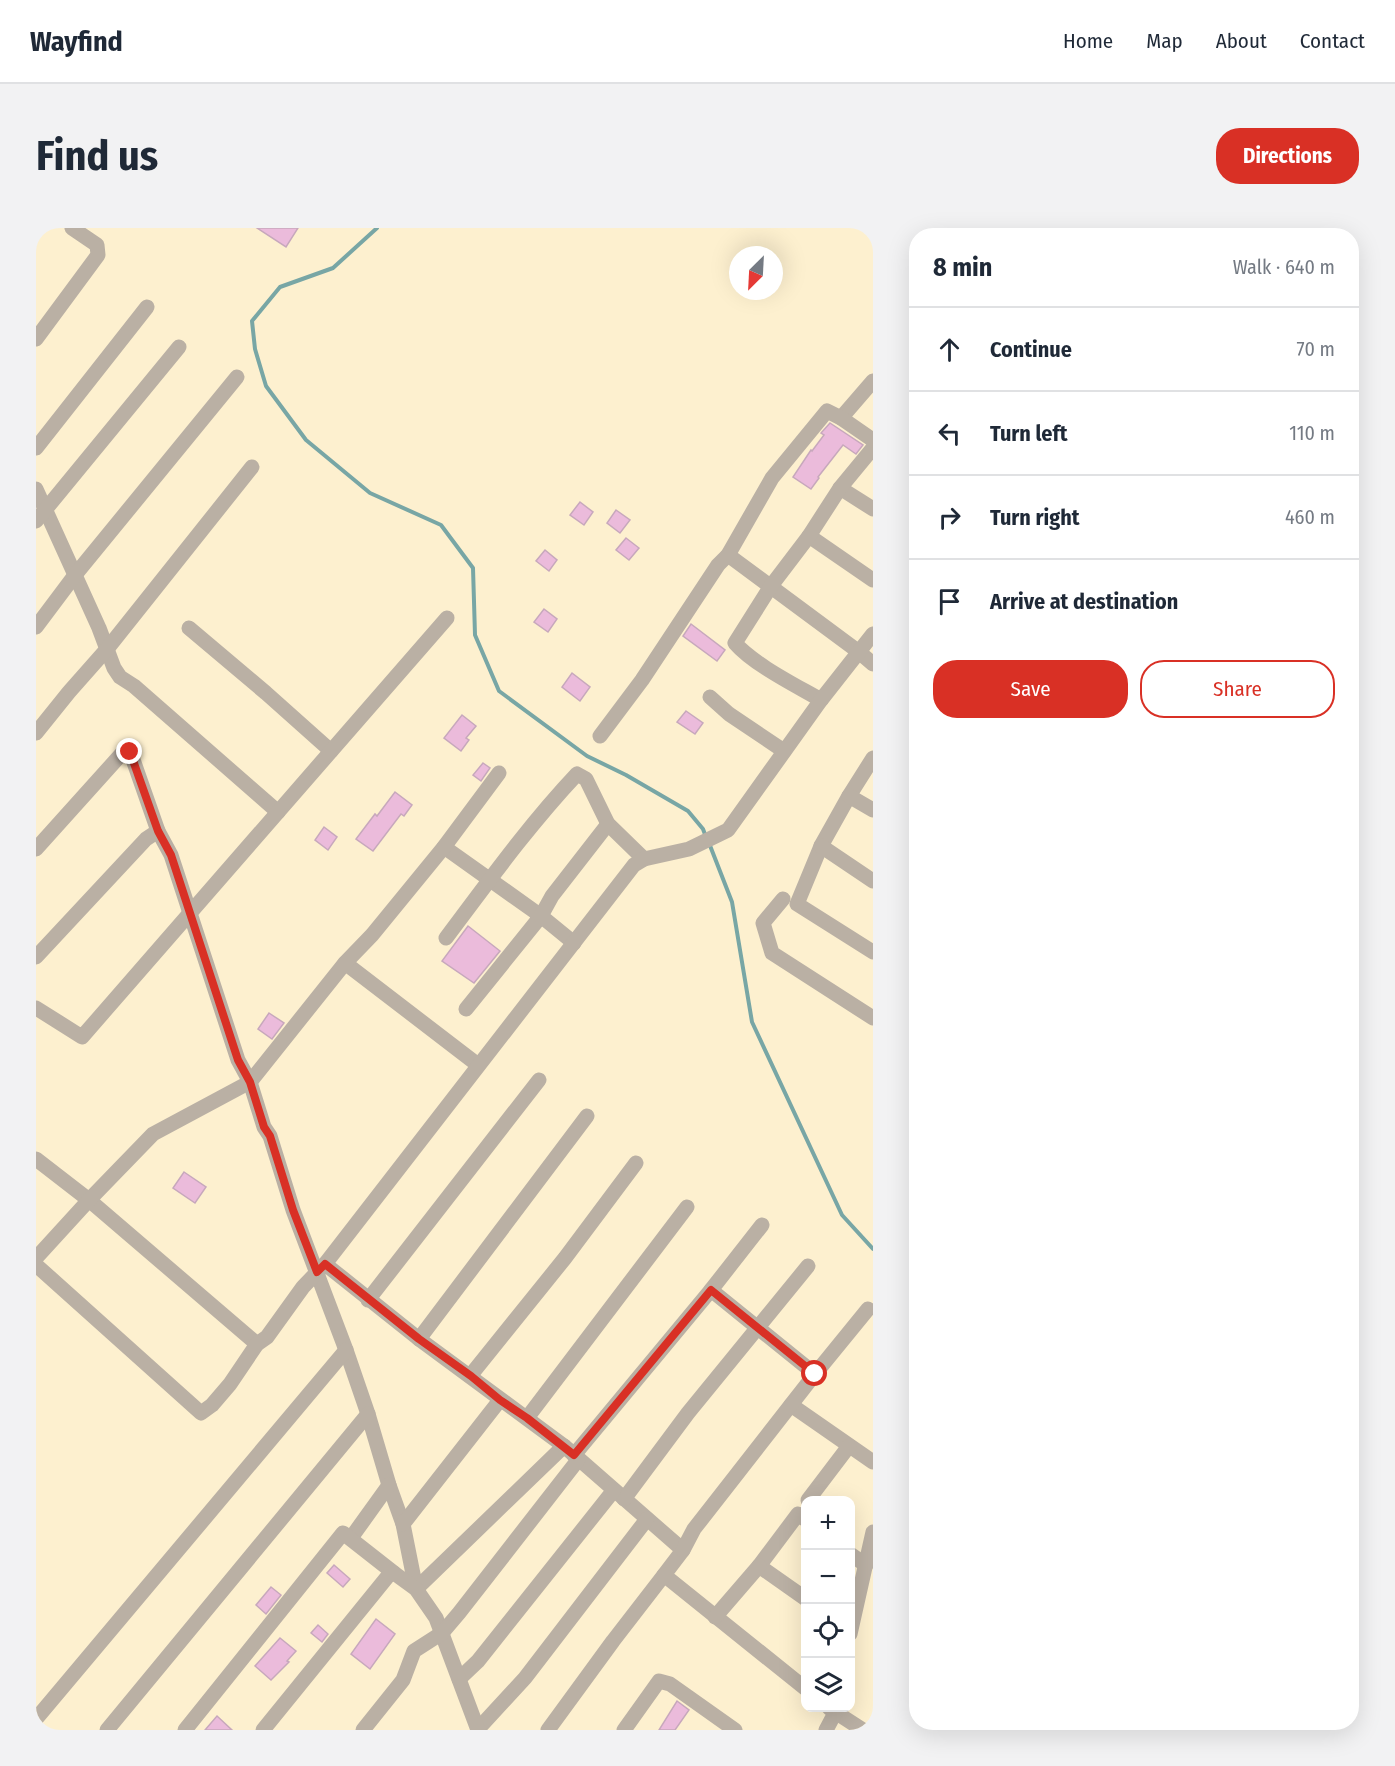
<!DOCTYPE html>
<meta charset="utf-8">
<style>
:root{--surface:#fff;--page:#f2f2f3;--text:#1f2937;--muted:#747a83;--line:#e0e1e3;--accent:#d93025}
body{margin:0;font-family:"Fira Sans Condensed",sans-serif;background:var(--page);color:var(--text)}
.controls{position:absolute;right:18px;bottom:18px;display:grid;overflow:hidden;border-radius:12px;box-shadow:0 6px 24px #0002}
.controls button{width:54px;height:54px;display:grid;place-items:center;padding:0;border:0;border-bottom:2px solid var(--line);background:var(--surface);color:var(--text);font:30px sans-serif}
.compass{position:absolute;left:693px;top:18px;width:54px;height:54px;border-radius:50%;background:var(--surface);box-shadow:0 6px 24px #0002;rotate:204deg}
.stop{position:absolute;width:18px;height:18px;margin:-14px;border:4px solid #d93025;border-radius:50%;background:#fff}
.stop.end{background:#d93025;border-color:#fff;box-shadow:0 2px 6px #0008}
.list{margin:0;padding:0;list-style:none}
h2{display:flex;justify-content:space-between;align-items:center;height:78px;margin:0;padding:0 24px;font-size:26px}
h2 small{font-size:20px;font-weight:400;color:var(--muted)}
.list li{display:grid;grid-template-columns:39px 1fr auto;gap:18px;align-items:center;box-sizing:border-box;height:84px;padding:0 24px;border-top:2px solid var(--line)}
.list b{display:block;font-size:22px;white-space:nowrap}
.list em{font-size:20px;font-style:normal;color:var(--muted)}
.actions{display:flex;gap:12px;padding:18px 24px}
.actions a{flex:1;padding:14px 0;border:2px solid var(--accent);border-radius:24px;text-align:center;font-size:21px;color:var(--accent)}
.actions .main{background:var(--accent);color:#fff}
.icon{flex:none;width:33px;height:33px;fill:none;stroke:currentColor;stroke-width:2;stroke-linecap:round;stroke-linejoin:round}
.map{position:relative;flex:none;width:837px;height:1502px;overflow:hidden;border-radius:24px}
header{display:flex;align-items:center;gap:36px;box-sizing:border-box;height:84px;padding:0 30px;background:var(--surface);border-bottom:2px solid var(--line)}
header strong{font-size:28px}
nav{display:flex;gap:33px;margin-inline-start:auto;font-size:21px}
.intro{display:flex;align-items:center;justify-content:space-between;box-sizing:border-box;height:144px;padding:0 36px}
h1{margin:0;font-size:42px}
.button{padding:15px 27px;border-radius:24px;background:var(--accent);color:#fff;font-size:21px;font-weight:700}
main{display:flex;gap:36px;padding:0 36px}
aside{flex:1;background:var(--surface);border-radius:24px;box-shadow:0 6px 24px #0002}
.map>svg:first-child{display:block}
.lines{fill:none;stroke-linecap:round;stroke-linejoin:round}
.stream{stroke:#78a6a5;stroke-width:4}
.building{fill:#ebbbdb;stroke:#c7a8bc;stroke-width:1.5}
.street{stroke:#bab0a4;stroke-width:15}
.route{stroke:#d93025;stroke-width:8}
</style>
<header>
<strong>Wayfind</strong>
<nav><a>Home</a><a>Map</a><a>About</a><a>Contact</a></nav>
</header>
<div class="intro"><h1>Find us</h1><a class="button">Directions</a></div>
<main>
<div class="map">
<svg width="837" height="1502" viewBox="0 0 837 1502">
<rect width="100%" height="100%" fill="#fdf0cf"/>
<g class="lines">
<!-- stream -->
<g class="stream">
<polyline points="341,0 297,40 244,59 216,93 219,121 230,158 270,212 334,265 405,297 437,340 439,407 463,463 551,528 590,547 652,583 667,601 670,609"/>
<polyline points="673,615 696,674 716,794 806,987 837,1021"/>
</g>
</g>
<!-- building -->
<g class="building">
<polygon points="221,0 262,0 250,19"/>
<polygon points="794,195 827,217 820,226 807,217 782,249 783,250 775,261 757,249 775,222 776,223 788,207 785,205"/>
<polygon points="544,274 557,284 548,297 534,287"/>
<polygon points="580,282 594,292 584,305 571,295"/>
<polygon points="590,310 603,320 593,332 580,322"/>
<polygon points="509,322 521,332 513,343 500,333"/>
<polygon points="508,381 521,391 512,404 498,394"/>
<polygon points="655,396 689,422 681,433 647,408"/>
<polygon points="536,445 554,459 544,473 526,459"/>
<polygon points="650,483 667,495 659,506 641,494"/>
<polygon points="426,487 440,498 430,510 433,512 425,523 408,510"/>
<polygon points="447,535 454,540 445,553 437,547"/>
<polygon points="359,564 376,577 368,588 365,586 337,623 320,611 339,586 341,588"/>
<polygon points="288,599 301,609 292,622 279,612"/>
<polygon points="432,698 464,723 438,755 406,733"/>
<polygon points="233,785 248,795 236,811 222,801"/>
<polygon points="148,944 170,959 159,975 137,960"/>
<polygon points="298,1337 314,1351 307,1359 291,1345"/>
<polygon points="235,1359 245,1367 230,1386 220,1377"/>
<polygon points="340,1391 359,1406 334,1441 315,1426"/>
<polygon points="282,1397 292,1406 286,1414 275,1405"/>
<polygon points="244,1410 260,1423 251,1433 253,1434 235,1452 219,1438"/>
<polygon points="641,1473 653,1482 639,1502 623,1502"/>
<polygon points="181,1488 196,1502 169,1502"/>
</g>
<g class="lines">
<!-- street -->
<g class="street">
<polyline points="0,111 62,27 61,17 36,0"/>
<polyline points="805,190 837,153"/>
<polyline points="0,220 111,79"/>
<polyline points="804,260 837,281"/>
<polyline points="0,261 63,400 78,440 84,449 98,458 242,584"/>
<polyline points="0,293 143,119"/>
<polyline points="773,308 837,352"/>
<polyline points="692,327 823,424 837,436"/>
<polyline points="0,399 39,347 201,149"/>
<polyline points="153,400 230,465 295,523"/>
<polyline points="674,469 693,486 748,523"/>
<path d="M785,472c-26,-15 -68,-36 -86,-57l36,-57 38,-50 31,-48 33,-40"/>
<polyline points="0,505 33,464 71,421 216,239"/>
<polyline points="564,508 606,452 682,337 692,327 736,250 791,183 805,190 837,212"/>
<polyline points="837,530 813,568 785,618 761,676 837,724"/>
<polyline points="813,568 837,582"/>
<polyline points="785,618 837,653"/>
<polyline points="408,619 505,688 430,781"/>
<polyline points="0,621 89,522 94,523 122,603 135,627 202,832 214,854 228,899 234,908 257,982 310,1122 332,1186 353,1257 367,1296 380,1361 528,1218"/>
<polyline points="747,671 727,695 736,725 837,790"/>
<path d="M410,710c42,-56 83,-113 131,-164l9,5 22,45 36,35"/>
<polyline points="538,715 505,688 516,668 572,596"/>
<polyline points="0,729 110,611 122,603"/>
<polyline points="309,735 442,837"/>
<polyline points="0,780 46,809 411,390"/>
<polyline points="0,931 53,972 221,1116"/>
<polyline points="726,997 675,1062 779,1146"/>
<polyline points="0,1030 53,972 117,906 214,854 309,735 336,707 408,619 463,545"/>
<polyline points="289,1036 383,1111 528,1218 647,1322 628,1347 770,1461"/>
<polyline points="0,1037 165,1185 176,1177 194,1156 221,1116 231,1109 267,1059 289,1036 598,637 608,631 653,621 692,602 785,472 837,406"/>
<polyline points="332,1072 503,852"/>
<polyline points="383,1111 551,888"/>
<polyline points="434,1148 529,1030 600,935"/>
<polyline points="755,1177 837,1234"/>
<polyline points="491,1190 651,979"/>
<polyline points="538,1227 675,1062"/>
<polyline points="588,1271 652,1185 772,1038"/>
<polyline points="772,1272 813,1218"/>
<polyline points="770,1292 762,1286 723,1338 770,1371"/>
<polyline points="367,1296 464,1172"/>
<polyline points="315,1310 353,1257"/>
<polyline points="647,1322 658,1301 779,1146 832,1081"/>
<polyline points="814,1326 830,1337"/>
<polyline points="679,1389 723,1338"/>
<polyline points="814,1406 837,1304"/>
<polyline points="423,1451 442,1433 578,1262"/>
<polyline points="793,1480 827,1502"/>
<polyline points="0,1491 310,1122"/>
<polyline points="442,1501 489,1450 611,1291"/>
<polyline points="71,1502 332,1186"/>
<polyline points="149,1502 307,1305 358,1345"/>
<polyline points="227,1502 352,1348 358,1345 380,1361 400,1390 442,1502"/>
<polyline points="327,1502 367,1452 378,1423 406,1405 423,1385 542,1232"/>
<polyline points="512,1502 577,1413 628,1347"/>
<polyline points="588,1502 623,1453 634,1456 699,1502"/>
<polyline points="790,1502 799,1485 801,1480"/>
</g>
</g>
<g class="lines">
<!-- route -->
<polyline class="route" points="94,524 122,603 135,627 202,832 214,854 228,899 234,908 257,982 281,1044 289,1036 383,1111 435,1148 464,1172 491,1190 538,1227 675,1062 779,1146"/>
</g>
</svg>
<div class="controls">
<button>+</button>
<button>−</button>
<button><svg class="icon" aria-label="locate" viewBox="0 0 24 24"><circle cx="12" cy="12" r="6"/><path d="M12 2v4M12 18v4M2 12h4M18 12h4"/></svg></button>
<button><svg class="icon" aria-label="layers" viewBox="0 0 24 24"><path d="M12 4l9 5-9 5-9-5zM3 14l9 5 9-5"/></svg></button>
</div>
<svg class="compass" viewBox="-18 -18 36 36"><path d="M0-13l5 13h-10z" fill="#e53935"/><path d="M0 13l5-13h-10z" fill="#747a83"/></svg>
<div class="stop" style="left:779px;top:1146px"></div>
<div class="stop end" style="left:94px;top:524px"></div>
</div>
<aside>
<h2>8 min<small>Walk · 640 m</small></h2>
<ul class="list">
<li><svg class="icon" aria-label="ahead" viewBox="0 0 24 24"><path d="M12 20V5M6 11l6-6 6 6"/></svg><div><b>Continue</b></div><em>70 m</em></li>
<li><svg class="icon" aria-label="left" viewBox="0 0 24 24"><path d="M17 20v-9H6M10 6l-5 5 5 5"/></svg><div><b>Turn left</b></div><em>110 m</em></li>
<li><svg class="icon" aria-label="right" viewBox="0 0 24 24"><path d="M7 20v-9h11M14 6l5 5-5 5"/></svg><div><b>Turn right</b></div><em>460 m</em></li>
<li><svg class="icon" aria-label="arrive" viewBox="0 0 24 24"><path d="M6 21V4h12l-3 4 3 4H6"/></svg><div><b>Arrive at destination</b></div></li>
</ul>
<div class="actions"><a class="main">Save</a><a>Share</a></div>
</aside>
</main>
